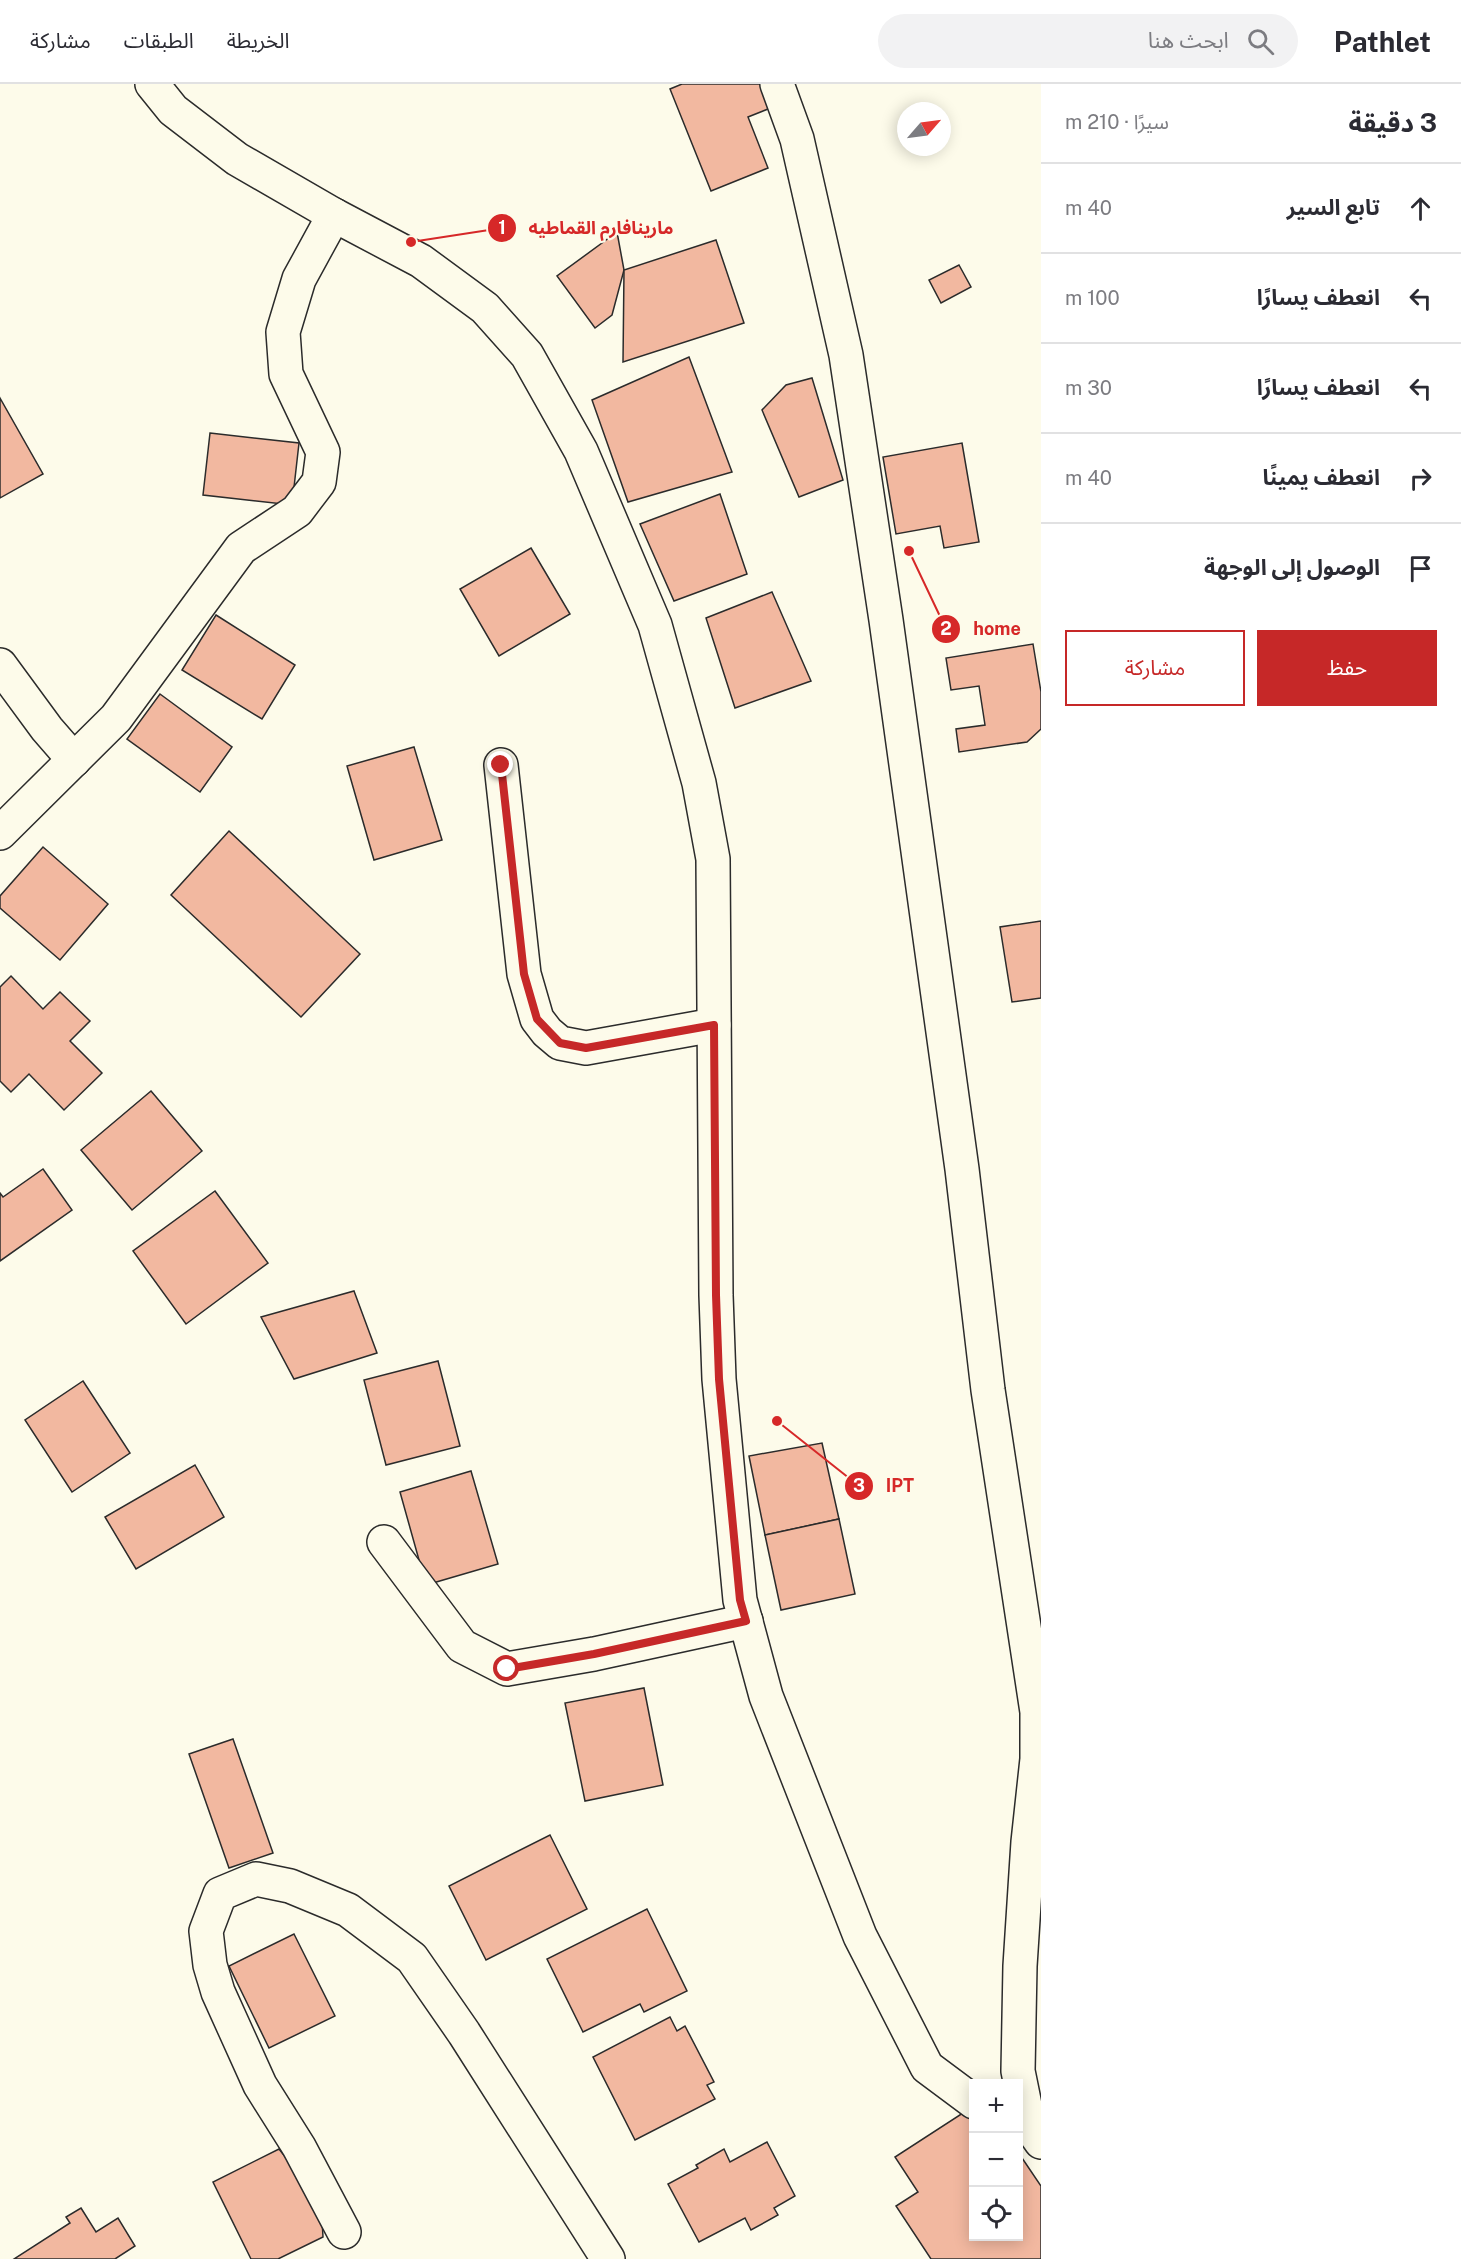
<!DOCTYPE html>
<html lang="ar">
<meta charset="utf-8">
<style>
:root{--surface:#fff;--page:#f2f2f3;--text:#2b2b33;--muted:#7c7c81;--line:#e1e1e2;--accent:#c62828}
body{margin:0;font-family:"Public Sans","Noto Sans Arabic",sans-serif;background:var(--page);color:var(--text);direction:rtl}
.controls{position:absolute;right:18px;bottom:18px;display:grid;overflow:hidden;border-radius:0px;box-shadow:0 3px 15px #0003}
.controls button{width:54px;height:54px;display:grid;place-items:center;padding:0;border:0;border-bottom:2px solid var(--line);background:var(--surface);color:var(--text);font:30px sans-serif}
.compass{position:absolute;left:897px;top:18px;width:54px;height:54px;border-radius:50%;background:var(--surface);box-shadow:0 3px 15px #0003;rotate:62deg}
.stop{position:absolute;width:18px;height:18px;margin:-14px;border:4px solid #c62828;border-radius:50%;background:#fff}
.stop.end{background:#c62828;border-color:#fff;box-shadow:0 2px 6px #0008}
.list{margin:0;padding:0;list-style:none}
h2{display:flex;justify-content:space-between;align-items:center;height:78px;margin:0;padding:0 24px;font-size:26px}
h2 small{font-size:20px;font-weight:400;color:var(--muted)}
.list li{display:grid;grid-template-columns:39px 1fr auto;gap:18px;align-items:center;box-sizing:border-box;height:90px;padding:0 24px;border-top:2px solid var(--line)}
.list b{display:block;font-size:22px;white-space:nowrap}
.list em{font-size:20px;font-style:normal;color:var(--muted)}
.actions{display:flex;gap:12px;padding:18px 24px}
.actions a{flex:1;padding:14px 0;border:2px solid var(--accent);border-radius:0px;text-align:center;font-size:21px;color:var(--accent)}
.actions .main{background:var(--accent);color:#fff}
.icon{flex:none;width:33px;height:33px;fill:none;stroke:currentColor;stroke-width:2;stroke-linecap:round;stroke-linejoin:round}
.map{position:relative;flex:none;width:1041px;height:2175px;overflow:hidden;direction:ltr}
header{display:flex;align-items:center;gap:36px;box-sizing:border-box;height:84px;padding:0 30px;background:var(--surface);border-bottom:2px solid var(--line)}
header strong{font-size:28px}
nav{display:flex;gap:33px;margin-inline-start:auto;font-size:21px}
.search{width:420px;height:54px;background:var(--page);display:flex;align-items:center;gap:15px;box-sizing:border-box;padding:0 21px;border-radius:33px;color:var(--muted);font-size:22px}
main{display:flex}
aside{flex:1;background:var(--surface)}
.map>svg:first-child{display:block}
.building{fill:#f2b8a0;stroke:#2b2b2b;stroke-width:1.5}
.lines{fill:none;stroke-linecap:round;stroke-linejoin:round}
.minor-casing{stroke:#2b2b2b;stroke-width:36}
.major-casing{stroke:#2b2b2b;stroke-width:36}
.minor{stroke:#fdfbea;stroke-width:33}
.major{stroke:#fdfbea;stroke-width:33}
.route{stroke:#c62828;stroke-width:8}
.leader{fill:none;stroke:#d62828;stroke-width:2}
.callout-dot{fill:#d62828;stroke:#fdfbea;stroke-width:2}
.mark-label{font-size:18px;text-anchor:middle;font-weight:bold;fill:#fff}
.callout-label{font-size:18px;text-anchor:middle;font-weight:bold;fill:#d62828;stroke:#fdfbea;stroke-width:4.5;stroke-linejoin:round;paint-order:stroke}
</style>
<header>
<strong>Pathlet</strong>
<div class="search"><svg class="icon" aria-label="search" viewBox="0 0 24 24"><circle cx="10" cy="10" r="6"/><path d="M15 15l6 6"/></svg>ابحث هنا</div>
<nav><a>الخريطة</a><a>الطبقات</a><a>مشاركة</a></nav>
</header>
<main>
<aside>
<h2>3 دقيقة<small>سيرًا · 210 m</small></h2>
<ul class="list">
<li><svg class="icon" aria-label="ahead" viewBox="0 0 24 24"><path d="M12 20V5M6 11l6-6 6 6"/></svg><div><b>تابع السير</b></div><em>40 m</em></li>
<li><svg class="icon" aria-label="left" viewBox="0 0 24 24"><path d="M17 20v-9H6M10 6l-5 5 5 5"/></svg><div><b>انعطف يسارًا</b></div><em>100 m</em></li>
<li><svg class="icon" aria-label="left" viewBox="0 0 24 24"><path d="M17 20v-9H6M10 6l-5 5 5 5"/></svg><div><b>انعطف يسارًا</b></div><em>30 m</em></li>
<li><svg class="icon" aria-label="right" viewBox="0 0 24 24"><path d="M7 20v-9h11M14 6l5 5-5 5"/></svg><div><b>انعطف يمينًا</b></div><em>40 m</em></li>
<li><svg class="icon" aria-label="arrive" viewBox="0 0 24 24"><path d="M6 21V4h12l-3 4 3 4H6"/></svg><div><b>الوصول إلى الوجهة</b></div></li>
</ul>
<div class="actions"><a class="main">حفظ</a><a>مشاركة</a></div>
</aside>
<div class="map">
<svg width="1041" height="2175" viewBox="0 0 1041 2175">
<rect width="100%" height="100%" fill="#fdfbea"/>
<!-- building -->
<g class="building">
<polygon points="682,0 760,0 773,23 748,33 768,84 711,107 670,5"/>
<polygon points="617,148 624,186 612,231 595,244 557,192"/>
<polygon points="716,156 744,239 623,278 624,186"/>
<polygon points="959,181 971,203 941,219 929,196"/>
<polygon points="689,273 732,388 628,418 592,316"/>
<polygon points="812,294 843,396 799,413 762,326 786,301"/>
<polygon points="0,314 43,390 0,414"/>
<polygon points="210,349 299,359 292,421 203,411"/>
<polygon points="962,359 979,458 944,464 940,442 896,450 883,373"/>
<polygon points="720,410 747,490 674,517 640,440"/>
<polygon points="531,464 570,530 499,572 460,505"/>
<polygon points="772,508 811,597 735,624 706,534"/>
<polygon points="216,531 295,581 262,635 182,586"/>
<polygon points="1033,560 1041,608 1041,645 1027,658 959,668 956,645 985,641 979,602 951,606 946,574"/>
<polygon points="160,610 232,663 200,708 127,655"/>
<polygon points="414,663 442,756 374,776 347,682"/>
<polygon points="229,747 360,870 301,933 171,811"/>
<polygon points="43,763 108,820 60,876 0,824 0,812"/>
<polygon points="1041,837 1041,914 1012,918 1000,843"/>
<polygon points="11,892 43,925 60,908 90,937 70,957 102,989 64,1026 29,990 11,1008 0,997 0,903"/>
<polygon points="151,1007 202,1067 132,1126 81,1066"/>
<polygon points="43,1085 72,1126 0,1177 0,1109 3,1113"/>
<polygon points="215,1107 268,1179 186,1240 133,1167"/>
<polygon points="354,1207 377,1269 294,1295 261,1233"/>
<polygon points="438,1277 460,1362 386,1381 364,1296"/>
<polygon points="83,1297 130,1369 72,1408 25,1336"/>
<polygon points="822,1359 839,1435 765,1451 749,1372"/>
<polygon points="195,1381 224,1433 136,1485 105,1433"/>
<polygon points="471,1387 498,1480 426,1501 400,1408"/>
<polygon points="839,1435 855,1510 781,1526 765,1451"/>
<polygon points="644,1604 663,1701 585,1717 565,1619"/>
<polygon points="233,1655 273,1769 229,1784 189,1670"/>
<polygon points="550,1751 587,1825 486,1876 449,1802"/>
<polygon points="647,1825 687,1907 644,1928 640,1920 583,1948 547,1875"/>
<polygon points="294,1850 335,1932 269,1964 229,1882"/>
<polygon points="670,1933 677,1947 685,1942 714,1998 707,2001 715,2015 635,2056 593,1973"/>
<polygon points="969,2025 974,2032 974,2152 1018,2152 1018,2068 1041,2102 1041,2175 931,2175 896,2122 918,2108 895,2073"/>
<polygon points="767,2058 795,2112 774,2124 778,2131 751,2146 745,2134 699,2158 668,2100 698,2084 696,2081 724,2065 730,2078"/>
<polygon points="279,2065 321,2118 323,2153 278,2175 251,2175 213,2098"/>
<polygon points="81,2124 96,2148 118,2134 135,2162 115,2175 14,2175 70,2139 66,2133"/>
</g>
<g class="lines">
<defs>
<g id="minor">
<polyline points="0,581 47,645 74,676"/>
<polyline points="501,681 524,890 537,935 547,948 560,959 586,964 714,941"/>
<polyline points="0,749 116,634 241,464 297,427 319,398 323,368 286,290 283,248 299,195 334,131"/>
<polyline points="384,1458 462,1562 507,1585 594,1570 746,1537"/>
<polyline points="344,2148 299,2063 260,2001 218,1908 210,1881 206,1847 220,1810 256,1795 290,1802 348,1826 412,1874 464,1949 608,2175"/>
</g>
<g id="major">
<polyline points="152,0 173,26 237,75 334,131 421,177 485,224 527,271 581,367 655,541 699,699 713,775 716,1211 719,1295 740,1516 766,1612 860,1852 927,1983 974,2018"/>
<polyline points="777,0 797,55 846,271 886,536 962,1085 988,1306 1037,1628 1037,1675 1028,1758 1020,1882 1018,1987 1029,2041 1041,2058"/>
</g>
</defs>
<!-- minor casing -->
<use href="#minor" class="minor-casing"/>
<!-- major casing -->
<use href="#major" class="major-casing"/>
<!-- minor -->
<use href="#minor" class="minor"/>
<!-- major -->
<use href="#major" class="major"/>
</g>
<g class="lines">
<!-- route -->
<polyline class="route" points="501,681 524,890 537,935 560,959 586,964 714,941 716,1211 719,1295 740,1516 746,1537 594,1570 507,1585"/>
</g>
<!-- callouts -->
<path class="leader" d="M411 158L502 144M909 467L946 545M777 1337L859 1402"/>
<g class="callout-dot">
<circle cx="411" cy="158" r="6"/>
<circle cx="909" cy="467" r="6"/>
<circle cx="777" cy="1337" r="6"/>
<circle cx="502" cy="144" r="15"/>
<circle cx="946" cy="545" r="15"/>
<circle cx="859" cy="1402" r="15"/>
</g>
<g class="mark-label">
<text x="502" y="150">1</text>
<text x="946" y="551">2</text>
<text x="859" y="1408">3</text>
</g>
<g class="callout-label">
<text x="601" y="150">مارينافارم القماطيه</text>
<text x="997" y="551">home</text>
<text x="900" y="1408">IPT</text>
</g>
</svg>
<div class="controls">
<button>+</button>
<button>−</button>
<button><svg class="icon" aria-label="locate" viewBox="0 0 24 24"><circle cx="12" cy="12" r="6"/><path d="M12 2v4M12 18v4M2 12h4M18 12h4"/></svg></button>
</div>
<svg class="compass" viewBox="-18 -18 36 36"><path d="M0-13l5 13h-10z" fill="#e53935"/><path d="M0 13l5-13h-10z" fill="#7c7c81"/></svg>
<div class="stop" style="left:507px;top:1585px"></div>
<div class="stop end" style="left:501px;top:681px"></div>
</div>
</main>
